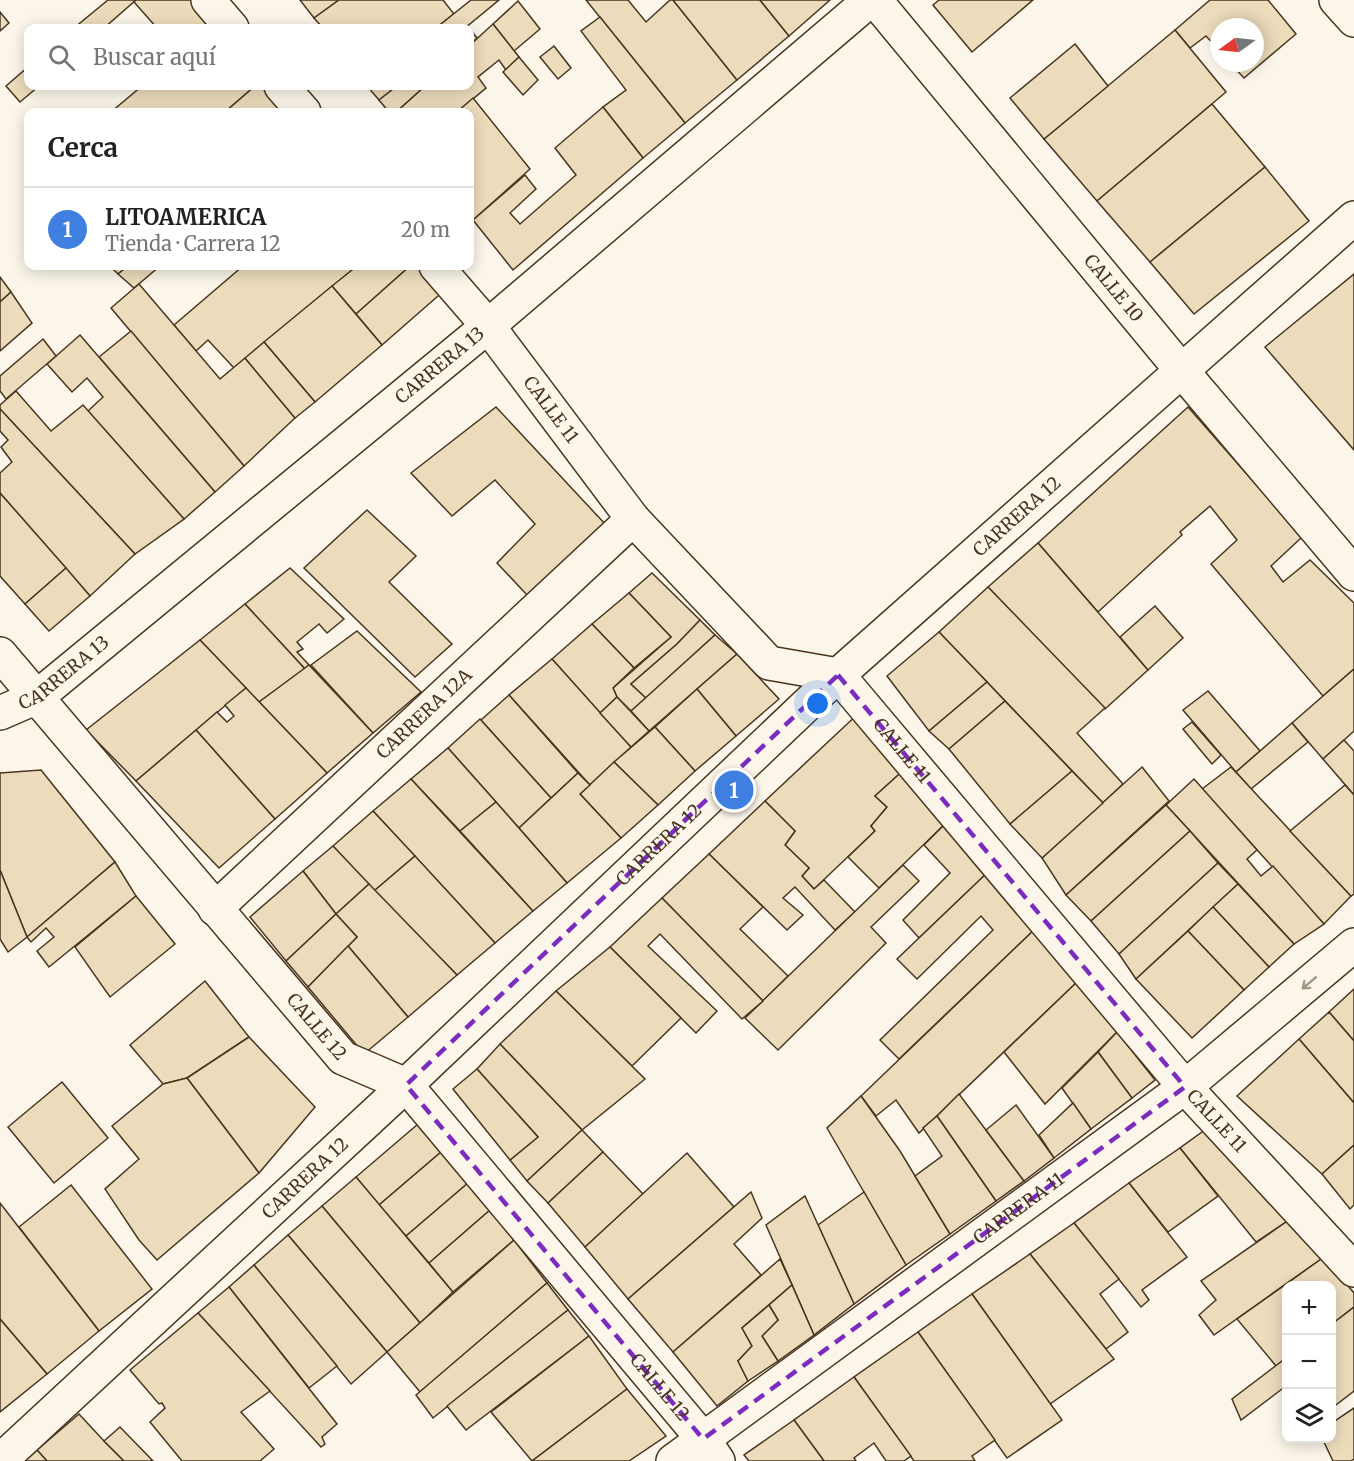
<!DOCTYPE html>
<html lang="es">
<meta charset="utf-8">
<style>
:root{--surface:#fff;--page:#f2f2f2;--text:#222;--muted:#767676;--line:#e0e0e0;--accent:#c62828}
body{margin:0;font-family:Merriweather,serif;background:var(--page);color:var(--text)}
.controls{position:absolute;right:18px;bottom:18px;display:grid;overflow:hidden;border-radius:12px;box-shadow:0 3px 15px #0003}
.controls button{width:54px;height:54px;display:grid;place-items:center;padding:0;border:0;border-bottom:2px solid var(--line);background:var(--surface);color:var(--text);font:30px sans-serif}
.compass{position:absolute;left:1210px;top:18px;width:54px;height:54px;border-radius:50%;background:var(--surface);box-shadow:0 3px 15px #0003;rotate:255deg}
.you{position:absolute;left:818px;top:704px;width:21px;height:21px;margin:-15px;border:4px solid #fff;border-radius:50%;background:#1a73e8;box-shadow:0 0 0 9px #1a73e833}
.badge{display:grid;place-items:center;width:39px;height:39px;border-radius:50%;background:var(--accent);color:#fff;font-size:20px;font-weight:700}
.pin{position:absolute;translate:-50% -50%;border:3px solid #fff;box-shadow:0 2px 6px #0006}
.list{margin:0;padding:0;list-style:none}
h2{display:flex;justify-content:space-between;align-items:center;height:78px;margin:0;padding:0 24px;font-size:26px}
h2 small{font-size:20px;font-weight:400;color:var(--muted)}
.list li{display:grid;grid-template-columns:39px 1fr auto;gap:18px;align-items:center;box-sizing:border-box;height:84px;padding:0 24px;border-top:2px solid var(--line)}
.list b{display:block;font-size:22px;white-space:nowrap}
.list p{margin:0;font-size:20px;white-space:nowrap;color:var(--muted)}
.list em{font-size:20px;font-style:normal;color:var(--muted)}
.icon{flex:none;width:33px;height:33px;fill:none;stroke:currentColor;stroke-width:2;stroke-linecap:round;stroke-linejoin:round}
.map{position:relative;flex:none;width:1354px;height:1461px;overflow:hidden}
.search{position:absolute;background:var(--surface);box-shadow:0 3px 15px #0003;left:24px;top:24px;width:450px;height:66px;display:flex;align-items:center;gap:15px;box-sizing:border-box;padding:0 21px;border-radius:12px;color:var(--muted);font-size:22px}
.panel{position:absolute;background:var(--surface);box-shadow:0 3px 15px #0003;left:24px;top:108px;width:450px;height:162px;border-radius:12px}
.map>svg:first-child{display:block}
.building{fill:#ecdcbc;stroke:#4a3520;stroke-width:1.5}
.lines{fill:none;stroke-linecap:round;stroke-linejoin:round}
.minor-casing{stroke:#4a3520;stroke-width:36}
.minor{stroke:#fbf6e9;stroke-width:33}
.oneway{stroke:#a29684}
.marked{fill:none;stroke:#7b2cbf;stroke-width:4.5;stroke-dasharray:12 8;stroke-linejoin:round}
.labels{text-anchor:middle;stroke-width:4.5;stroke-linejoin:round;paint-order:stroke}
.street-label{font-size:18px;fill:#4a3520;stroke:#fbf6e9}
</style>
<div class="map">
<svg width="1354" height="1461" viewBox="0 0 1354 1461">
<rect width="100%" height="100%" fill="#fbf6e9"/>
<!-- building -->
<g class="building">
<polygon points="108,0 136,0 104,28 74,28"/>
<polygon points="136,0 200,0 217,20 207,28 157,28 134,2"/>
<polygon points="300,0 339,0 314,18"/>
<polygon points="339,0 443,0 454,14 436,28 323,28 314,18"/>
<polygon points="471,0 499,0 465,28 436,28"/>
<polygon points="586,0 628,0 646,22 670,0 673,0 737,80 685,123"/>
<polygon points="673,0 760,0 789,36 737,80"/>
<polygon points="760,0 830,0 789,36"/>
<polygon points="939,0 1033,0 972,52 933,5"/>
<polygon points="1210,0 1268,0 1296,34 1244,78 1230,63 1255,63 1255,27 1219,27 1219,50 1206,36 1190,48 1175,30"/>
<polygon points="518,1 540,29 514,51 493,24"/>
<polygon points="0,12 9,23 0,31"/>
<polygon points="600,17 685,123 643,158 603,107 626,90 581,31"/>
<polygon points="493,24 519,57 506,70 499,60 478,77 486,88 457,112 396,112 425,86 470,86 470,45"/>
<polygon points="470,29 477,38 470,45"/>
<polygon points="1175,30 1226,92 1097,201 1044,139"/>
<polygon points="1075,44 1108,86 1044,139 1010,98"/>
<polygon points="554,46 571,68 558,79 540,57"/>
<polygon points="519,57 538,80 523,95 503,72"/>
<polygon points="28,67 28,86 39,86 20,102 6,86"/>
<polygon points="142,86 255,86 225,112 111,112"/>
<polygon points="255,86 269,86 293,112 225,112"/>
<polygon points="367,86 397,86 379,100"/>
<polygon points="397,86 425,86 396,112 389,112 379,100"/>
<polygon points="473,98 530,169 473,220 470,215 470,112 457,112"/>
<polygon points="1212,104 1265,167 1150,262 1097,201"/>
<polygon points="603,107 643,158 513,270 473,220 525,175 536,189 510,213 520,224 576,175 555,148"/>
<polygon points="1265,167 1309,221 1194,314 1150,262"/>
<polygon points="110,266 128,266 118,274"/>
<polygon points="128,266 160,266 134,288 118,274"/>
<polygon points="243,266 357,266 234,368 208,340 196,351 174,325"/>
<polygon points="357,266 410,266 356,314 332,286"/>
<polygon points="410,266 425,266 446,289 382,345 356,314"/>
<polygon points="1354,274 1354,450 1265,347"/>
<polygon points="0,277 11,292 0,302"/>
<polygon points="139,284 220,379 245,358 295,418 244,466 111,308"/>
<polygon points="332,286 382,345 315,402 264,342"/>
<polygon points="11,292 32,323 0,351 0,302"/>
<polygon points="131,331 244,466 215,492 99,357"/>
<polygon points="80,335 215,492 184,519 88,411 103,397 87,378 72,392 47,364"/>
<polygon points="43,339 56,356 6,399 0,391 0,376"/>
<polygon points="264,342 315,402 295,418 245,358"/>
<polygon points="16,391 51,431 83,405 184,519 135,554 0,409 0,405"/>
<polygon points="496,407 606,525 528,596 497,563 535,524 495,480 452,516 411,473"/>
<polygon points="1188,407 1302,537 1271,566 1283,582 1310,560 1354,603 1354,669 1323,696 1211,564 1237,540 1210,506 1180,532 1182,535 1098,612 1038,543"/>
<polygon points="0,409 135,554 90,596 0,493 0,473 12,462 1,447 8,440 0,431"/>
<polygon points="0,493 66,568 25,604 0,576"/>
<polygon points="367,510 416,556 389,582 452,644 415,677 304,568"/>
<polygon points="1038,543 1148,670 1105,709 988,587"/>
<polygon points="66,568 90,596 49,631 25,604"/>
<polygon points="290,568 344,619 327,633 319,624 297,642 303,649 297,652 309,665 305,669 245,604"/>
<polygon points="652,573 700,620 677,644 631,684 646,698 631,711 617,697 613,688 671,637 629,593"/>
<polygon points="988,587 1105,708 1077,733 1123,784 1103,803 939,632"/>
<polygon points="629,593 671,637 634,668 592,624"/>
<polygon points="245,604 305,669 259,702 200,640"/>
<polygon points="1155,606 1183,638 1148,670 1120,637"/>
<polygon points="700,620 715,635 646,698 631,684 677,644"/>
<polygon points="592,624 634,668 613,688 617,697 600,713 552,659"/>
<polygon points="357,631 421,692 373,733 311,665"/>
<polygon points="939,632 987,682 929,731 887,676"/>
<polygon points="715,635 737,654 649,731 631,711"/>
<polygon points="200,640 246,688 136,781 86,730"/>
<polygon points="737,654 779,699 736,736 697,689"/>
<polygon points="552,659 631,747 590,785 509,695"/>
<polygon points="309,665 373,733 327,773 259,702"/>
<polygon points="1354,669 1354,731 1323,759 1292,723"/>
<polygon points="987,682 1005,701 949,749 929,731"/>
<polygon points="246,688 327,773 275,819 196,730 217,712 227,722 234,716 225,705"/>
<polygon points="697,689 736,736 695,771 655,727"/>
<polygon points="1208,691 1260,751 1236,772 1183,710"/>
<polygon points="509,695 578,773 551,798 481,720"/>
<polygon points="617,697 649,731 631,747 600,713"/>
<polygon points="1005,701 1072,771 1010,824 949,749"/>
<polygon points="862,710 907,767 875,796 887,807 871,826 875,831 814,889 802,876 809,868 785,845 795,831 765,801"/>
<polygon points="480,719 551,798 519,828 448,748"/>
<polygon points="1192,722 1221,755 1212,764 1183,729"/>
<polygon points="1292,723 1308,742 1251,789 1236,772"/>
<polygon points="655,727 695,771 658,805 614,762"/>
<polygon points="196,730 275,819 219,868 136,781"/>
<polygon points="1344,740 1354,751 1354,795 1323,759"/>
<polygon points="448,748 496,802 460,831 411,779"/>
<polygon points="614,762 658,805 621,838 580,794"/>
<polygon points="907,767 949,820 879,888 848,857 875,831 871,826 887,807 875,796"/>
<polygon points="1142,767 1169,801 1066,895 1042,858"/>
<polygon points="1231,767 1351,896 1324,924 1202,789"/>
<polygon points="41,770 115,862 27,937 0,870 0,773"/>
<polygon points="1072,771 1103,803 1042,858 1010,824"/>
<polygon points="578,773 590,785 580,794 621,838 567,883 519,828"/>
<polygon points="411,779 533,911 495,943 373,811"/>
<polygon points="1194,779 1257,850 1247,859 1261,876 1273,866 1324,924 1294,944 1166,805"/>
<polygon points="1345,785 1354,795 1354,894 1351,896 1290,831"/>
<polygon points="765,801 795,831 785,845 809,868 802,876 814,889 824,880 855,912 835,930 795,887 783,898 803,915 787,930 709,854"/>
<polygon points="496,802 567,883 533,911 460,831"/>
<polygon points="1166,805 1190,831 1091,921 1066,895"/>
<polygon points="373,811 415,856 374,891 333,846"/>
<polygon points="949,820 989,871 919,938 903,920 950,873 924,845"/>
<polygon points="1190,831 1218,863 1119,954 1091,921"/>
<polygon points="333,846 369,884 336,914 303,871"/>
<polygon points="709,854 763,907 740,929 788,976 763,1001 662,898"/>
<polygon points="415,856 495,943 457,975 374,891"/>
<polygon points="115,862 136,896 49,967 37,951 54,937 46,928 31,942 27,937"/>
<polygon points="1218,863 1238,884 1136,979 1119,954"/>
<polygon points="903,865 919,881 871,927 886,943 778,1050 745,1018"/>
<polygon points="0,870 27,937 8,952 0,939"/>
<polygon points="303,871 336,914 286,961 250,917"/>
<polygon points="989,871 1035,929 899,1059 880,1040 993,930 981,916 917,979 897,959"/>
<polygon points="369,884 457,975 408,1017 348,946 357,937 336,914"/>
<polygon points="1238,884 1294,944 1269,967 1213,907"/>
<polygon points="136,896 175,944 110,997 75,947"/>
<polygon points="662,898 763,1001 742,1019 660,934 648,946 717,1011 696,1033 610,947"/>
<polygon points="1213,907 1269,967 1244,990 1188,931"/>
<polygon points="336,914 357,937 308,987 286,961"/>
<polygon points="1035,929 1077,982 919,1133 896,1100 876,1116 861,1096"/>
<polygon points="1188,931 1244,990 1192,1038 1136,979"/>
<polygon points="348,946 408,1017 364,1054 308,987"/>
<polygon points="610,947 681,1018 632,1066 556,991"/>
<polygon points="205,981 249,1037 187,1078 163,1084 130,1045"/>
<polygon points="1077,982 1117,1032 1045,1104 1004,1052"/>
<polygon points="1354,989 1354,1041 1329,1012"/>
<polygon points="556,991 645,1079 582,1130 500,1044"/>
<polygon points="1329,1012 1354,1041 1354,1103 1299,1039"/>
<polygon points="1117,1032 1155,1080 1132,1098 1098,1052"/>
<polygon points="249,1037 315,1107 259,1173 187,1078"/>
<polygon points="1299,1039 1354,1103 1354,1145 1322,1174 1237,1096"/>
<polygon points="500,1044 582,1130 527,1181 510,1160 538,1137 477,1069"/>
<polygon points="1098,1052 1132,1098 1091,1129 1062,1088"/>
<polygon points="477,1069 538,1137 510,1160 453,1089"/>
<polygon points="187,1078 259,1173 157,1260 139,1240 105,1189 139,1159 112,1126 163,1084"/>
<polygon points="62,1082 108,1138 54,1183 8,1127"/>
<polygon points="959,1094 1024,1181 996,1201 937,1116"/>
<polygon points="861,1096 900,1151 950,1234 906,1265 827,1128"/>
<polygon points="1073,1103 1091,1129 1054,1158 1039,1135"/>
<polygon points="1016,1105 1054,1158 1024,1181 986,1130"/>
<polygon points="937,1116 996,1201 950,1234 915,1176 942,1156 923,1128"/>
<polygon points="418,1124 441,1152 379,1205 356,1177"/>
<polygon points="1213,1124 1289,1220 1256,1242 1180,1148"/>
<polygon points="582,1130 603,1152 548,1203 527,1181"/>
<polygon points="1354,1145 1354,1205 1350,1209 1322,1174"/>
<polygon points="1180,1148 1218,1196 1168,1232 1129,1183"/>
<polygon points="441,1152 468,1183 406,1236 379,1205"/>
<polygon points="603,1152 643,1194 585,1247 548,1203"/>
<polygon points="687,1153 734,1207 628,1299 585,1247"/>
<polygon points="356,1177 453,1292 420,1323 322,1206"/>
<polygon points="468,1183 490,1210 429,1263 406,1236"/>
<polygon points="1129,1183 1187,1257 1142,1290 1149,1300 1141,1307 1074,1223"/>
<polygon points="71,1185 152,1289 99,1331 19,1227"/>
<polygon points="751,1192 762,1218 734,1244 761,1275 673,1352 628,1299"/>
<polygon points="864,1192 906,1265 854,1304 818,1225"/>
<polygon points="805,1196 854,1304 814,1335 766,1225"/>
<polygon points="0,1203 99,1331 47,1374 0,1319"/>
<polygon points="322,1206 420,1323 387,1352 288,1235"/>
<polygon points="490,1210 514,1240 453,1292 429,1263"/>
<polygon points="1289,1220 1324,1257 1214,1335 1199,1315 1216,1300 1201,1281"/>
<polygon points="1074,1223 1119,1279 1100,1294 1128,1332 1106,1349 1030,1254"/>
<polygon points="288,1235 387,1352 351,1384 254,1265"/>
<polygon points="514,1240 547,1283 420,1392 387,1352"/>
<polygon points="1030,1254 1114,1359 1050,1404 972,1294"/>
<polygon points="1324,1257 1354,1293 1354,1307 1332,1324 1332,1286 1286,1286 1286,1358 1276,1366 1237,1319"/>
<polygon points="780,1259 792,1285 742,1328 752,1346 738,1361 748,1381 717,1406 673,1352"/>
<polygon points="254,1265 337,1366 309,1388 229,1287"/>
<polygon points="547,1283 568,1310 433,1418 416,1395"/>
<polygon points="792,1285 814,1335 778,1361 762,1336 778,1320 769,1305"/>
<polygon points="229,1287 337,1424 322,1437 325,1444 321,1447 198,1313"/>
<polygon points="972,1294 1062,1420 1007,1458 918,1332"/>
<polygon points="769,1305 778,1320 762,1336 778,1361 748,1381 738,1361 752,1346 742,1328"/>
<polygon points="1354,1307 1354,1391 1332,1408 1332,1384 1333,1383 1332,1378 1332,1324"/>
<polygon points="568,1310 589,1336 466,1430 447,1406"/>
<polygon points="198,1313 270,1391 241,1412 274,1449 260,1461 182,1461 150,1422 165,1408 162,1403 159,1404 130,1370"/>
<polygon points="0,1319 47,1374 0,1412"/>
<polygon points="918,1332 995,1440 972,1456 975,1461 914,1461 854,1377"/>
<polygon points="589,1336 627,1389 532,1461 491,1412"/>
<polygon points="1286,1358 1286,1386 1241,1420 1232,1399"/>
<polygon points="854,1377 911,1456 904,1461 886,1461 874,1443 854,1458 856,1461 824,1461 794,1420"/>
<polygon points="627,1389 666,1436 629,1461 532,1461"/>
<polygon points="1354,1408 1354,1459 1351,1461 1333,1461 1322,1438 1332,1438 1332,1423"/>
<polygon points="79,1414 104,1441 124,1461 47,1461 37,1450"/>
<polygon points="794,1420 824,1461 749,1461 744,1455"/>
<polygon points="120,1427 153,1461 124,1461 104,1441"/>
<polygon points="37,1450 47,1461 25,1461 27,1459"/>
</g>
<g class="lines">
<defs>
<g id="minor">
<polyline points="208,0 232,28"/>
<path id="s1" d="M875,0l307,371 172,203"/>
<polyline points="1336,0 1354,20"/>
<polyline points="281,86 304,112"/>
<path id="s2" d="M436,266l52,60 145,193 136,144 69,12 347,412 169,183"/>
<path id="s3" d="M0,654l343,404 63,27 297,354 15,22"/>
<path id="s4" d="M0,713l37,-16 451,-371 382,-326"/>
<path id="s5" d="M215,909l418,-390"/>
<path id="s6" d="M0,1461l406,-376 432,-410 516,-457"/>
<path id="s7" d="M673,1461l512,-374 169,-142"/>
</g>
</defs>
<!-- minor casing -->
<use href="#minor" class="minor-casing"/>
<!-- minor -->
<use href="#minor" class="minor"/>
</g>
<!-- one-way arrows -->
<defs><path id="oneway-shaft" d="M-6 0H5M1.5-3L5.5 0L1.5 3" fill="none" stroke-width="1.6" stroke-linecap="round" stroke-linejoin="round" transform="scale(1.5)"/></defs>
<use class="oneway" href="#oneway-shaft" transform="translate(1309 983) rotate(140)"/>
<!-- marked area -->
<path class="marked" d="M838,675l347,412 -482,352 -297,-354z"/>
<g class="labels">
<!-- street labels -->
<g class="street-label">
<text dy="6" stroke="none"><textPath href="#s1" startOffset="374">CALLE 10</textPath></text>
<text dy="6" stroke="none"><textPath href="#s4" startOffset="562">CARRERA 13</textPath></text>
<text dy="6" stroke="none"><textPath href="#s2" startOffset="184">CALLE 11</textPath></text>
<text dy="6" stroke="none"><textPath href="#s6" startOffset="1388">CARRERA 12</textPath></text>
<text dy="6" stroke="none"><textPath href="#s4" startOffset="76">CARRERA 13</textPath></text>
<text dy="6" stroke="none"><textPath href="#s5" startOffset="286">CARRERA 12A</textPath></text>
<text dy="6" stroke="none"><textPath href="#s2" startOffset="688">CALLE 11</textPath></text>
<text dy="6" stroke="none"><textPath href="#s6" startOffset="902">CARRERA 12</textPath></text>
<text dy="6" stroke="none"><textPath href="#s3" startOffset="489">CALLE 12</textPath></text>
<text dy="6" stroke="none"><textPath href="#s2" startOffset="1174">CALLE 11</textPath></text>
<text dy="6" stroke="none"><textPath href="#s6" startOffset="416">CARRERA 12</textPath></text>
<text dy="6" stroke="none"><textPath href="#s7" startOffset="428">CARRERA 11</textPath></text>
<text dy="6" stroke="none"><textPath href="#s3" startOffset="993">CALLE 12</textPath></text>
</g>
</g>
</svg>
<div class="controls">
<button>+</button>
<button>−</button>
<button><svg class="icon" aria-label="layers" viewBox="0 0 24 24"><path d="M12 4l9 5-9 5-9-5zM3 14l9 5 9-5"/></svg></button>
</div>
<svg class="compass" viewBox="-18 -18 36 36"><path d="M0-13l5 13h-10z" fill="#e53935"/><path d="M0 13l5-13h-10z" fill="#767676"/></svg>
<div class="you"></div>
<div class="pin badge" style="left:734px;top:790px;background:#3f7fe0">1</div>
<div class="search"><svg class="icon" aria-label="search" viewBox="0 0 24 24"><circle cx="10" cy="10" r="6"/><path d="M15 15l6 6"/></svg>Buscar aquí</div>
<section class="panel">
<h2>Cerca<small></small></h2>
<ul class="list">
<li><span class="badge" style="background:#3f7fe0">1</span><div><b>LITOAMERICA</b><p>Tienda · Carrera 12</p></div><em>20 m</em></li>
</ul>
</section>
</div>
